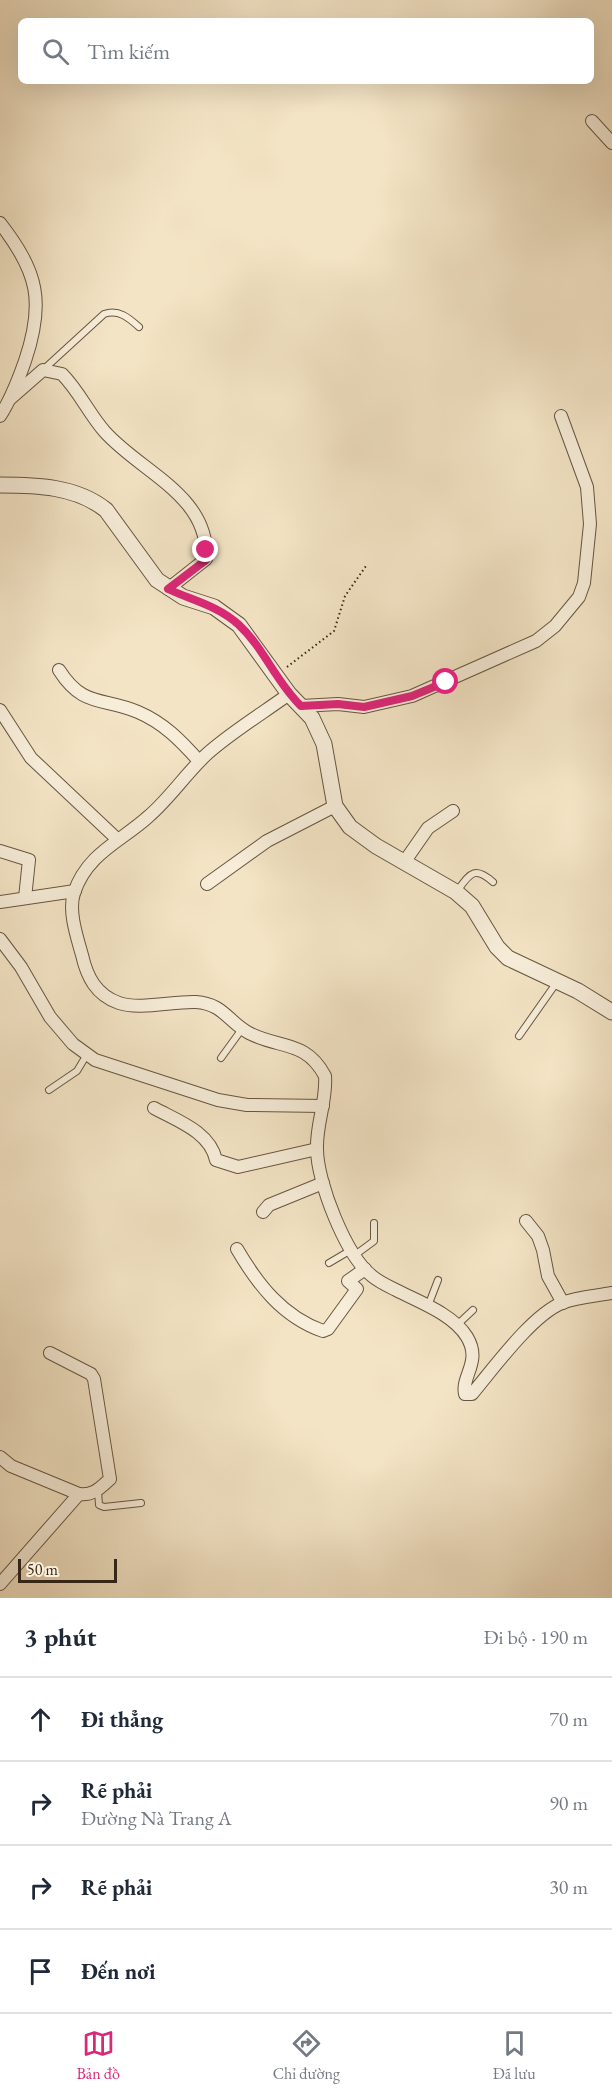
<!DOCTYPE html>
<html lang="vi">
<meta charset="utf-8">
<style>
:root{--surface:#fff;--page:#f6f6f7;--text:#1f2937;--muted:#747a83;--line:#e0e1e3;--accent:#db2777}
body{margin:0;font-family:"EB Garamond",serif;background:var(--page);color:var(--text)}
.scale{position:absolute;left:18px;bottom:15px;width:99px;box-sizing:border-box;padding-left:6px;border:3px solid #372716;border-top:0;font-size:16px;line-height:21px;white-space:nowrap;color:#372716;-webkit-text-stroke:4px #f7edd9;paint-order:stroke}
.stop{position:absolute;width:18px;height:18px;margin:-14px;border:4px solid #db2777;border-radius:50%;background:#fff}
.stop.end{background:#db2777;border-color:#fff;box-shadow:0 2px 6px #0008}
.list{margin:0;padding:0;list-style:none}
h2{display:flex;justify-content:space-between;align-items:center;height:78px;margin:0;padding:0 24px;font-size:26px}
h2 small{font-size:20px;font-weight:400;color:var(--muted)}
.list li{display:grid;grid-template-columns:39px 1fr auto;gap:18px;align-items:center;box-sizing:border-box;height:84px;padding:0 24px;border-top:2px solid var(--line)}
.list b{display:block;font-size:22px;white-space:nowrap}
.list p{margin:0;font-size:20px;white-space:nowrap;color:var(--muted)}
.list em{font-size:20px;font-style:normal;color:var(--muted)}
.icon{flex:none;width:33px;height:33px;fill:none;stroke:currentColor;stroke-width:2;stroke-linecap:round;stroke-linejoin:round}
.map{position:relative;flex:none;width:612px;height:1598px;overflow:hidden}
.search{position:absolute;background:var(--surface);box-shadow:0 6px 24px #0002;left:18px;right:18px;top:18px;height:66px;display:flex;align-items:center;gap:15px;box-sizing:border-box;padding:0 21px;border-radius:9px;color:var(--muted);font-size:22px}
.sheet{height:414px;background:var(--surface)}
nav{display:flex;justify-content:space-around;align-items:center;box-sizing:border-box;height:84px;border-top:2px solid var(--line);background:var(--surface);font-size:16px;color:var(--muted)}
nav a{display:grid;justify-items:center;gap:3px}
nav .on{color:var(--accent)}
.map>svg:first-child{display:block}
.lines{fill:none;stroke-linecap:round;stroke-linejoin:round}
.service-casing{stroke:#665642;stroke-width:8}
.minor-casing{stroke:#665642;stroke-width:14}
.tertiary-casing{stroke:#665642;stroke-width:17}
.path{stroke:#372716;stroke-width:2;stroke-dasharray:1.5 3;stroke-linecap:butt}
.service{stroke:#f7edd9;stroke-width:6}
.minor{stroke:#f7edd9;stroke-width:12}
.tertiary{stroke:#f7edd9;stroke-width:15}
.route{stroke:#db2777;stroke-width:8}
</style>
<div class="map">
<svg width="612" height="1598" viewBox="0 0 612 1598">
<rect width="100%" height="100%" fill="#f3e4c5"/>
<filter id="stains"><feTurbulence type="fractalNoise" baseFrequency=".00333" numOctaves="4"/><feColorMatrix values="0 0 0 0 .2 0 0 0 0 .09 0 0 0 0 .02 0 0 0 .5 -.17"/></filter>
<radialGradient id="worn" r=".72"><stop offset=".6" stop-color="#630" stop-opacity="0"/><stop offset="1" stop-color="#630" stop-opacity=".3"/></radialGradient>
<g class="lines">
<defs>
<g id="service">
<path d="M44,369l60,-55c15,-5 25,4 35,13"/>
<path d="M457,891c13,-17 17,-26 36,-9"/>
<polyline points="519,1036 557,982"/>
<polyline points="221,1058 242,1029"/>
<polyline points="49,1090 77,1071 86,1056"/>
<polyline points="355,1255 374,1241 374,1223"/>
<polyline points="329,1263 351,1250"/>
<polyline points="428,1306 438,1280"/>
<polyline points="457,1325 473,1310"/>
<polyline points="98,1491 99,1505 104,1507 141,1503"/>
</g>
<g id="minor">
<polyline points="592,121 612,143"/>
<path d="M0,223c38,49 45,79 25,138 -7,20 -14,38 -25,55"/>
<path d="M11,398l32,-28 19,4c17,17 27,40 43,58 37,41 105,64 101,127l-38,30"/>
<path d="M59,670c24,38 44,27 79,42 26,11 43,29 61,49"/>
<path d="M289,694c-26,19 -56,37 -81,59 -21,19 -37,44 -59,63 -27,25 -62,37 -75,77 -6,18 3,44 8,62 5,22 14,40 37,48 20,7 55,-2 77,-1 28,2 32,20 53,31 31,16 57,7 76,43 2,25 -9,48 -8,73 0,33 29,107 55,127 7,6 16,10 24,14 23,12 57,24 71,47 15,25 -6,39 -2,57h7c21,-25 60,-79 90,-91 15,-6 34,-7 50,-10"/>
<polyline points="301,706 338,704 364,707 412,696 536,641 555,626 579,597 584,583 590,524 587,487 561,416"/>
<polyline points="0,710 31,758 117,839"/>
<polyline points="0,851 29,860 25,898"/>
<polyline points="405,861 428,828 453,811"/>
<polyline points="207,884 267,841 335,806"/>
<polyline points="0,902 75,891"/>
<polyline points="0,939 21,967 50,1017 73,1044 95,1060 218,1100 247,1105 323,1106"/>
<path d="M154,1108c24,13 56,24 62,52l22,7 79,-18"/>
<polyline points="263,1212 269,1205 323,1183"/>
<polyline points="526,1221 538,1236 543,1250 548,1276 563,1303"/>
<path d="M237,1249c21,36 46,68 86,82l5,-2 29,-40 -9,-8 17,-12"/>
<path d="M0,1457l11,9 68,28c14,2 21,-6 31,-15l-16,-100 -3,-5 -41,-21"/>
<polyline points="0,1584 79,1494"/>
</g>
<path id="tertiary" d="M0,485c36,0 76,1 106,25l51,70 26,17 31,10 25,18 50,69 23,24 12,26 11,62 15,21 26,19 80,46 16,14 25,41 11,11 70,33 34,21"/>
</defs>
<!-- service casing -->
<use href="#service" class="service-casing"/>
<!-- minor casing -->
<use href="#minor" class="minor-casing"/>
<!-- tertiary casing -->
<use href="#tertiary" class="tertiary-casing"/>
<!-- path -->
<polyline class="path" points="287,667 334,631 345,596 366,566"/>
<!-- service -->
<use href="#service" class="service"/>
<!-- minor -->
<use href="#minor" class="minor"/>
<!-- tertiary -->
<use href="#tertiary" class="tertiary"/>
</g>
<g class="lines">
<!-- route -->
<path class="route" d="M206,550v10l-38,29c23,11 51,17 71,36 25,23 37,57 62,81l37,-2 26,3 48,-11 34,-14"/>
</g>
<rect width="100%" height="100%" filter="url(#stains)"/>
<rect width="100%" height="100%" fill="url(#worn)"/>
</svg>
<div class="scale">50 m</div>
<div class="stop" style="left:446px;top:682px"></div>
<div class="stop end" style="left:206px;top:550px"></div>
<div class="search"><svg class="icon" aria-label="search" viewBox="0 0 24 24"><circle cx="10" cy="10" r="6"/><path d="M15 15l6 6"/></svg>Tìm kiếm</div>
</div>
<section class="sheet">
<h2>3 phút<small>Đi bộ · 190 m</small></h2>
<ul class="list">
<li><svg class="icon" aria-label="ahead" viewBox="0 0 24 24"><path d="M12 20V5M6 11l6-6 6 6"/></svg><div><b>Đi thẳng</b></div><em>70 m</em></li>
<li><svg class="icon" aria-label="right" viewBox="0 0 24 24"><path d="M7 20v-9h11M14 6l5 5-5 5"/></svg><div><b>Rẽ phải</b><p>Đường Nà Trang A</p></div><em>90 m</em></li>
<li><svg class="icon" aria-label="right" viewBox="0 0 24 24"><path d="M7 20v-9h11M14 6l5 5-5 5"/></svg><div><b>Rẽ phải</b></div><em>30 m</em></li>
<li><svg class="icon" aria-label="arrive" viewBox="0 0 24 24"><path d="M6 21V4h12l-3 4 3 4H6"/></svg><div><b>Đến nơi</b></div></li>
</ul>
</section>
<nav>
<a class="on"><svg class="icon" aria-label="map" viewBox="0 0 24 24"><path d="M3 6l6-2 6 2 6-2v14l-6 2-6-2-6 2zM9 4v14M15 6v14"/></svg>Bản đồ</a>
<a><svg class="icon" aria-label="directions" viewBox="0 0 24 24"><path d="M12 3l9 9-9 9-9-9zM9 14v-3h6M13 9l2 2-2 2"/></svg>Chỉ đường</a>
<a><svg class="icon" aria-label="saved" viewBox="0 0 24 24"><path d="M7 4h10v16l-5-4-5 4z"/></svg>Đã lưu</a>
</nav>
